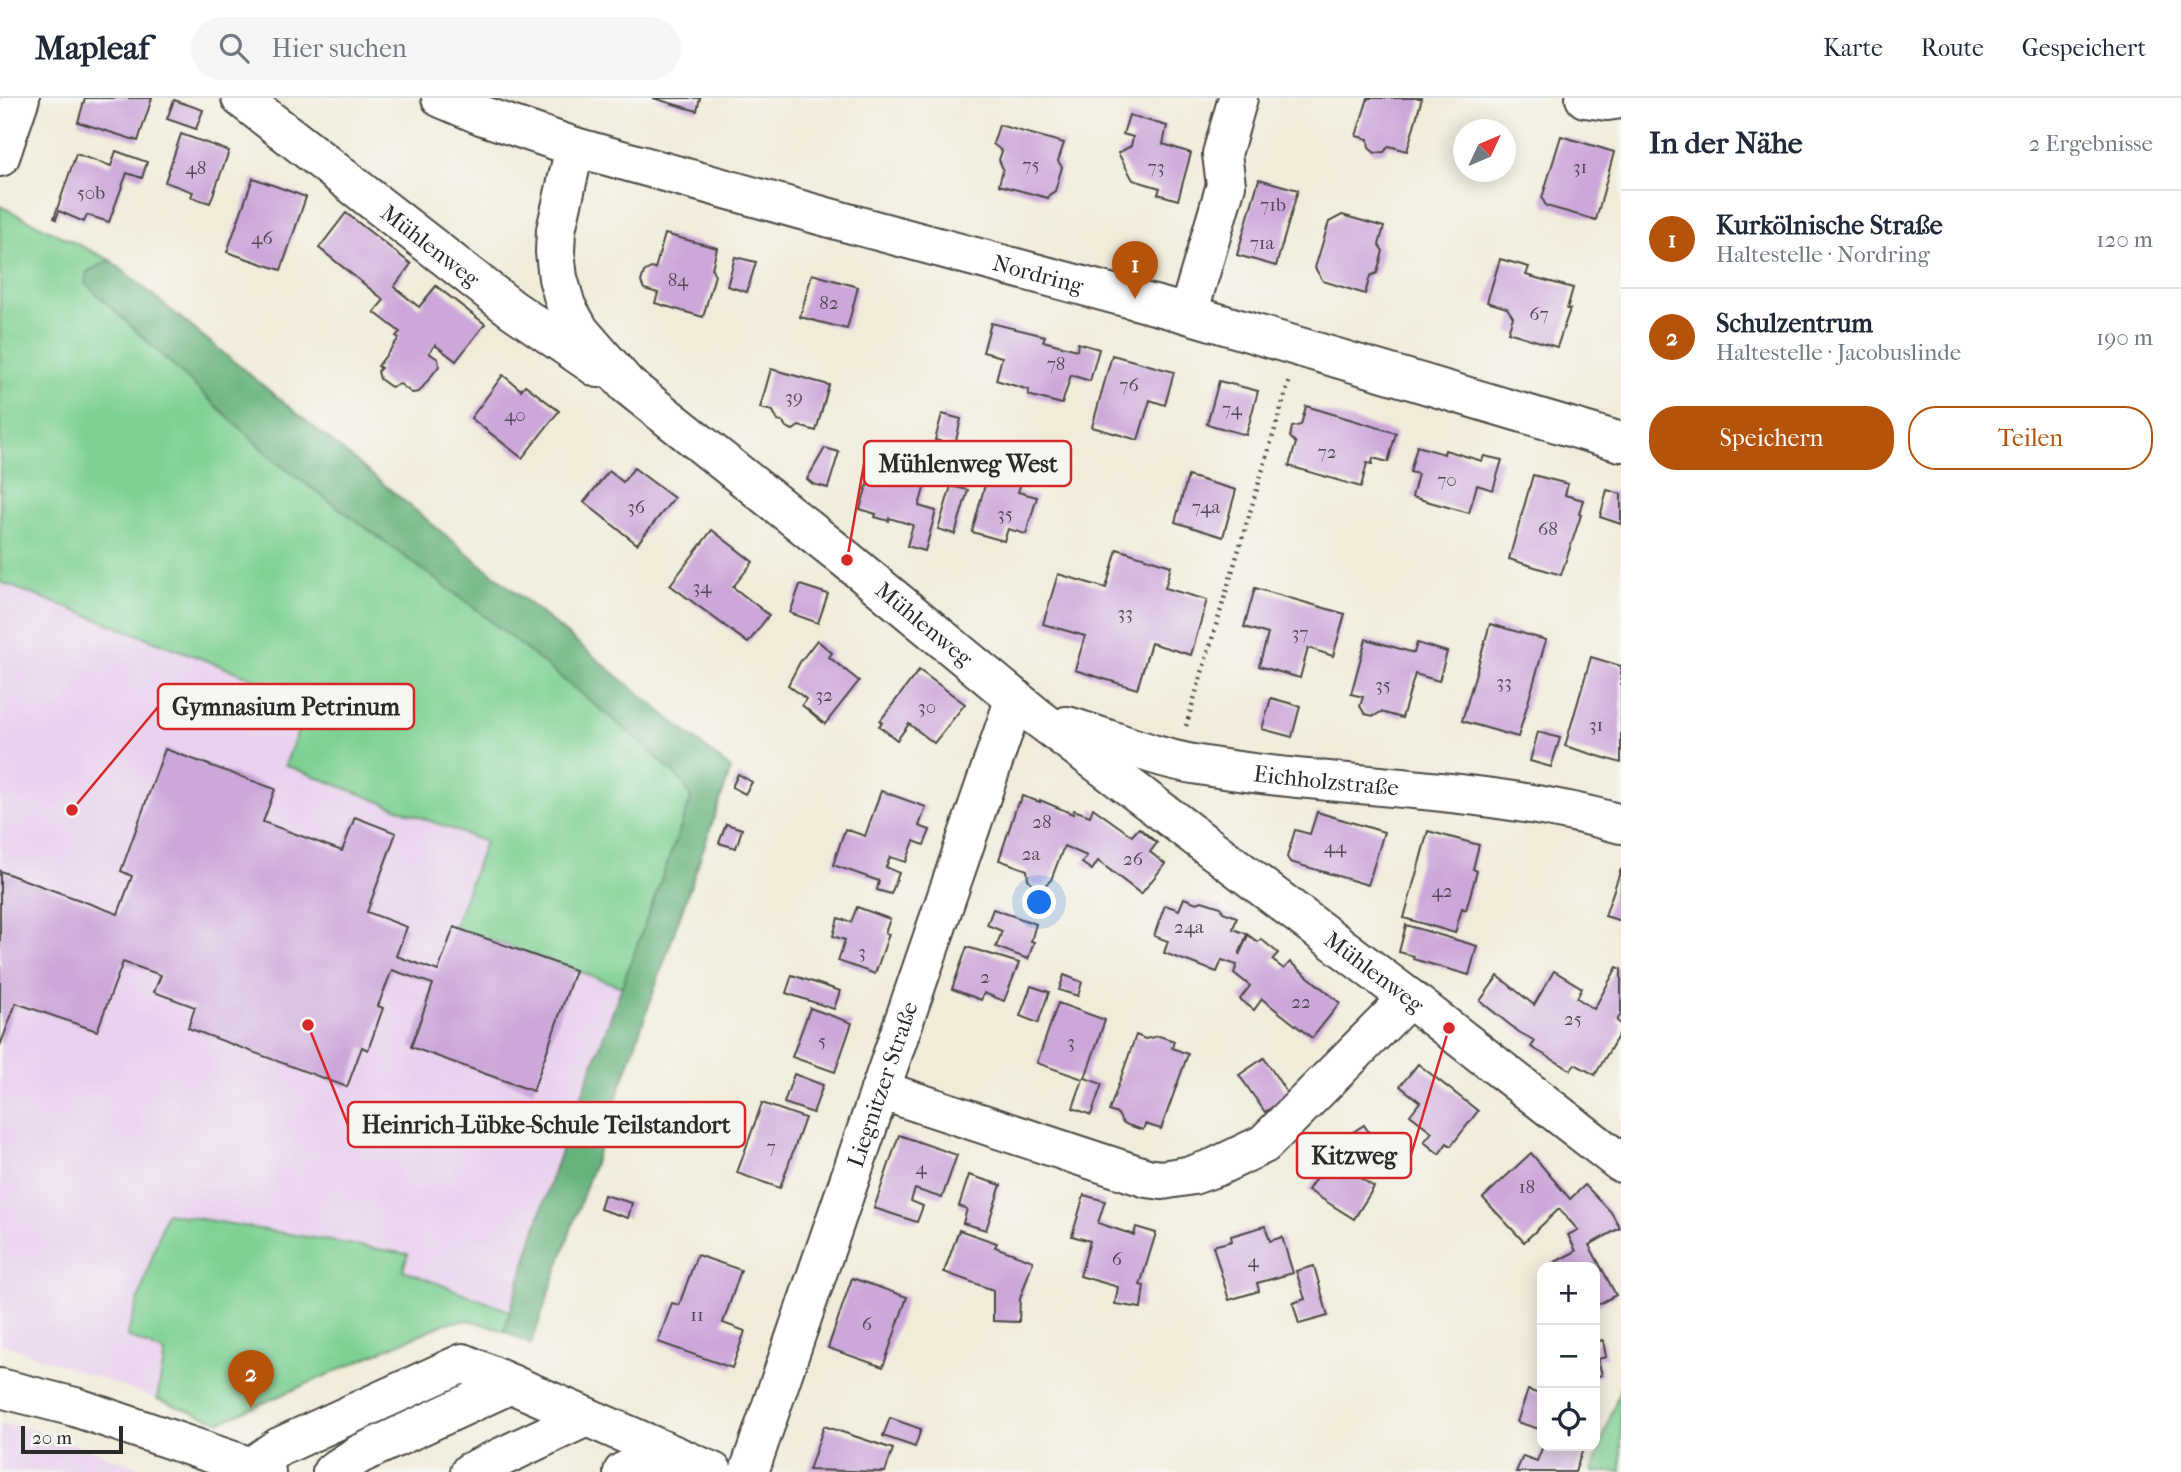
<!DOCTYPE html>
<html lang="de">
<meta charset="utf-8">
<style>
:root{--surface:#fff;--page:#f6f6f7;--text:#1f2937;--muted:#747a83;--line:#e0e1e3;--accent:#b45309}
body{margin:0;font-family:"IM FELL French Canon",serif;background:var(--page);color:var(--text)}
.controls{position:absolute;right:21px;bottom:21px;display:grid;overflow:hidden;border-radius:14px;box-shadow:0 4px 18px #0003}
.controls button{width:63px;height:63px;display:grid;place-items:center;padding:0;border:0;border-bottom:2px solid var(--line);background:var(--surface);color:var(--text);font:35px sans-serif}
.compass{position:absolute;left:1453px;top:21px;width:63px;height:63px;border-radius:50%;background:var(--surface);box-shadow:0 4px 18px #0003;rotate:46deg}
.scale{position:absolute;left:21px;bottom:18px;width:102px;box-sizing:border-box;padding-left:7px;border:4px solid #2b2b2b;border-top:0;font-size:19px;line-height:24px;white-space:nowrap;color:#2b2b2b;-webkit-text-stroke:5px #f6f6f2;paint-order:stroke}
.you{position:absolute;left:1040px;top:805px;width:24px;height:24px;margin:-18px;border:5px solid #fff;border-radius:50%;background:#1a73e8;box-shadow:0 0 0 10px #1a73e833}
.badge{display:grid;place-items:center;width:46px;height:46px;border-radius:50%;background:var(--accent);color:#fff;font-size:23px;font-weight:700}
.pin{position:absolute;translate:-50% -58px;filter:drop-shadow(0 2px 4px #0008)}
.pin::after{content:'';position:absolute;top:37px;width:24px;height:21px;background:inherit;clip-path:polygon(0 0,100% 0,50% 100%)}
.list{margin:0;padding:0;list-style:none}
h2{display:flex;justify-content:space-between;align-items:center;height:91px;margin:0;padding:0 28px;font-size:30px}
h2 small{font-size:23px;font-weight:400;color:var(--muted)}
.list li{display:grid;grid-template-columns:46px 1fr auto;gap:21px;align-items:center;box-sizing:border-box;height:98px;padding:0 28px;border-top:2px solid var(--line)}
.list b{display:block;font-size:26px;white-space:nowrap}
.list p{margin:0;font-size:23px;white-space:nowrap;color:var(--muted)}
.list em{font-size:23px;font-style:normal;color:var(--muted)}
.actions{display:flex;gap:14px;padding:21px 28px}
.actions a{flex:1;padding:16px 0;border:2px solid var(--accent);border-radius:28px;text-align:center;font-size:24px;color:var(--accent)}
.actions .main{background:var(--accent);color:#fff}
.icon{flex:none;width:38px;height:38px;fill:none;stroke:currentColor;stroke-width:2;stroke-linecap:round;stroke-linejoin:round}
.map{position:relative;flex:none;width:1621px;height:1374px;overflow:hidden}
header{display:flex;align-items:center;gap:42px;box-sizing:border-box;height:98px;padding:0 35px;background:var(--surface);border-bottom:2px solid var(--line)}
header strong{font-size:33px}
nav{display:flex;gap:38px;margin-inline-start:auto;font-size:24px}
.search{width:490px;height:63px;background:var(--page);display:flex;align-items:center;gap:18px;box-sizing:border-box;padding:0 24px;border-radius:38px;color:var(--muted);font-size:26px}
main{display:flex}
aside{flex:1;background:var(--surface)}
.map>svg:first-child{display:block}
.built{fill:#e9d2ee}
.green{fill:#7dd093;stroke:#547e5f;stroke-width:2}
.forest{fill:#66b27d;stroke:#486e54;stroke-width:2}
.building{fill:#cca7d9}
.lines{fill:none;stroke-linecap:round;stroke-linejoin:round}
.minor-casing{stroke:#494845;stroke-width:42}
.path{stroke:#494845;stroke-width:4.5;stroke-dasharray:2 5;stroke-linecap:butt}
.minor{stroke:#fff;stroke-width:38}
.labels{text-anchor:middle;stroke-width:5;stroke-linejoin:round;paint-order:stroke}
.number-label{font-size:19px;fill:#534a56}
.street-label{font-size:23px;fill:#2b2b2b;stroke:#f6f6f2}
.leader{fill:none;stroke:#d62828;stroke-width:2.5}
.callout-dot{fill:#d62828;stroke:#f6f6f2;stroke-width:2.5}
.callout{fill:#f6f6f2;stroke:#d62828;stroke-width:2.5}
.callout-label{font-size:24px;text-anchor:middle;font-weight:bold;fill:#2b2b2b}
</style>
<header>
<strong>Mapleaf</strong>
<div class="search"><svg class="icon" aria-label="search" viewBox="0 0 24 24"><circle cx="10" cy="10" r="6"/><path d="M15 15l6 6"/></svg>Hier suchen</div>
<nav><a>Karte</a><a>Route</a><a>Gespeichert</a></nav>
</header>
<main>
<div class="map">
<svg width="1621" height="1374" viewBox="0 0 1621 1374">
<rect width="100%" height="100%" fill="#f6f6f2"/>
<filter id="ink" filterUnits="userSpaceOnUse"><feTurbulence type="fractalNoise" baseFrequency=".0143" numOctaves="2"/><feDisplacementMap in="SourceGraphic" scale="14" xChannelSelector="R" yChannelSelector="G"/><feConvolveMatrix kernelMatrix="1 2 1 2 8 2 1 2 1" color-interpolation-filters="sRGB"/></filter>
<filter id="wash" filterUnits="userSpaceOnUse"><feTurbulence type="fractalNoise" baseFrequency=".00686" numOctaves="4" result="noise"/><feDisplacementMap in="SourceGraphic" scale="28" xChannelSelector="R" yChannelSelector="G"/><feGaussianBlur stdDeviation="1.57" result="paint"/><feColorMatrix in="noise" values="0 0 0 0 0 0 0 0 0 0 0 0 0 0 0 0 0 1.4 0 .05"/><feComposite in="paint" operator="in"/></filter>
<g filter="url(#wash)">
<rect width="100%" height="100%" fill="#f1ecda"/>
<!-- built -->
<g class="built">
<polygon points="0,484 310,602 286,667 486,744 455,829 622,889 553,1075 510,1213 403,1172 407,1156 166,1255 157,1301 0,1245"/>
<polygon points="0,1326 28,1330 154,1374 0,1374"/>
</g>
<!-- green -->
<g class="green">
<polygon points="0,108 110,162 87,174 274,362 472,508 635,639 684,685 691,701 622,889 454,829 485,744 285,667 310,602 0,484"/>
<polygon points="166,1115 408,1156 403,1172 510,1213 504,1233 469,1222 446,1225 220,1324 157,1301 165,1255 127,1238"/>
<polygon points="1621,1287 1621,1374 1592,1374"/>
</g>
<!-- forest -->
<polygon class="forest" points="110,162 731,671 531,1247 504,1233 553,1075 691,701 684,685 635,639 472,508 274,362 85,185 87,174"/>
<g id="blocks">
<!-- building -->
<g class="building">
<polygon points="85,0 152,0 138,43 78,24"/>
<polygon points="653,0 700,0 697,13"/>
<polygon points="1368,0 1422,0 1407,53 1389,48 1384,54 1375,55 1369,50 1368,41 1356,38"/>
<polygon points="174,2 203,12 196,31 167,21"/>
<polygon points="1129,17 1167,28 1163,46 1191,55 1178,102 1158,96 1160,90 1133,82 1118,55 1131,48 1133,39 1123,36"/>
<polygon points="999,27 1064,45 1058,63 1062,69 1055,93 1049,97 1048,100 999,87 1003,71 999,62 1002,53 993,46"/>
<polygon points="181,36 229,53 210,105 191,99 193,94 165,84"/>
<polygon points="1561,38 1614,54 1596,122 1546,108 1542,100"/>
<polygon points="116,53 147,64 142,80 127,75 109,124 87,117 84,124 59,113 56,121 54,120 76,56 111,68"/>
<polygon points="253,80 306,99 281,172 227,154"/>
<polygon points="1259,81 1298,92 1276,168 1237,157"/>
<polygon points="346,115 411,166 394,189 419,209 436,188 485,226 456,263 435,247 429,255 438,261 439,268 419,294 412,295 400,286 391,289 380,281 378,273 381,270 378,268 399,240 396,238 400,234 374,214 384,202 319,150"/>
<polygon points="1342,117 1384,129 1379,147 1383,153 1377,175 1370,178 1365,196 1323,183 1315,170 1329,124"/>
<polygon points="665,136 717,150 712,171 715,177 703,219 655,205 658,195 644,191 641,184 644,174 651,170 655,171"/>
<polygon points="735,159 756,164 747,194 727,188"/>
<polygon points="1500,161 1529,169 1526,177 1573,190 1567,211 1570,211 1557,249 1508,234 1513,219 1507,210 1487,204"/>
<polygon points="812,176 858,189 847,231 800,219"/>
<polygon points="991,225 1045,238 1043,243 1077,252 1078,245 1099,251 1090,283 1071,277 1062,306 1028,297 1029,292 996,282 1002,259 983,254"/>
<polygon points="1112,257 1174,274 1165,307 1150,302 1138,342 1092,329"/>
<polygon points="771,271 829,287 816,333 799,328 793,332 786,329 783,324 778,323 773,313 760,310"/>
<polygon points="503,277 521,292 525,287 559,313 522,360 471,320"/>
<polygon points="1219,283 1258,293 1246,337 1207,326"/>
<polygon points="1306,308 1396,335 1388,364 1373,360 1372,366 1367,365 1361,389 1289,368 1296,345 1290,339 1292,329 1301,327"/>
<polygon points="942,316 961,321 955,347 935,342"/>
<polygon points="1417,348 1444,356 1445,352 1482,363 1484,358 1502,362 1493,392 1477,387 1469,415 1412,399 1418,376 1410,374"/>
<polygon points="825,350 839,354 828,390 813,386 807,381"/>
<polygon points="881,366 927,380 919,408 936,413 925,453 907,448 913,427 889,420 889,423 875,419 876,416 860,411 868,384 876,386"/>
<polygon points="634,370 674,400 637,446 584,404 609,373 623,384"/>
<polygon points="989,372 1022,382 1018,394 1037,399 1026,436 1008,431 1004,443 972,434"/>
<polygon points="1533,377 1568,386 1565,397 1583,402 1579,416 1581,417 1561,477 1509,461"/>
<polygon points="1188,378 1236,392 1223,439 1175,424"/>
<polygon points="951,388 968,392 955,436 938,431"/>
<polygon points="1607,392 1621,396 1621,426 1600,419"/>
<polygon points="712,432 753,464 733,489 769,517 748,545 670,487"/>
<polygon points="1117,451 1171,468 1165,490 1207,502 1191,557 1151,545 1137,591 1075,572 1085,538 1043,526 1058,476 1106,490"/>
<polygon points="800,487 828,496 818,525 790,515"/>
<polygon points="1255,490 1345,516 1333,558 1308,550 1300,580 1259,568 1268,536 1244,529"/>
<polygon points="1490,526 1546,542 1518,639 1462,623"/>
<polygon points="1366,541 1414,555 1417,545 1447,554 1439,583 1415,576 1402,620 1381,614 1374,618 1365,616 1360,608 1363,599 1351,596"/>
<polygon points="817,542 832,555 829,559 859,583 825,626 802,607 806,601 788,587 800,564"/>
<polygon points="1591,559 1621,568 1621,665 1565,648"/>
<polygon points="919,572 965,606 934,645 909,626 897,642 879,628 882,625 880,623"/>
<polygon points="1271,600 1300,608 1292,639 1262,631"/>
<polygon points="1538,634 1560,640 1551,669 1530,663"/>
<polygon points="165,651 275,691 263,724 342,753 355,719 396,735 367,814 407,829 396,858 438,873 454,829 575,872 533,993 411,949 433,886 392,872 378,908 383,910 368,952 362,949 347,989 188,930 195,909 154,894 161,877 123,864 97,933 16,905 0,948 0,773 118,816 132,778 121,773"/>
<polygon points="738,676 752,684 745,696 732,689"/>
<polygon points="881,693 926,709 919,728 930,732 924,747 914,743 906,764 890,759 886,769 899,775 891,796 877,792 879,783 833,767 845,731 865,738"/>
<polygon points="1022,698 1040,704 1040,702 1073,716 1074,712 1090,718 1093,710 1132,738 1139,730 1157,745 1150,754 1165,766 1141,796 1098,763 1092,772 1082,765 1087,758 1064,748 1051,782 1044,788 1034,788 1028,781 1027,772 999,762 1018,704 1020,705"/>
<polygon points="1317,714 1384,734 1368,787 1290,764 1287,759 1295,732 1310,736"/>
<polygon points="726,726 742,731 736,750 719,745"/>
<polygon points="1428,733 1479,747 1473,771 1477,773 1466,812 1462,810 1455,835 1404,820"/>
<polygon points="1621,771 1621,823 1605,818"/>
<polygon points="1184,800 1197,805 1202,803 1221,809 1223,814 1237,819 1233,831 1247,836 1239,857 1248,837 1258,844 1261,841 1278,855 1272,862 1284,871 1290,864 1340,905 1312,940 1262,901 1254,912 1240,901 1250,888 1234,875 1237,867 1222,862 1217,874 1164,855 1168,843 1154,838 1165,807 1179,812"/>
<polygon points="857,809 890,821 885,835 889,836 875,876 838,863 845,842 833,838 838,820 851,824"/>
<polygon points="993,811 1036,826 1031,843 1034,844 1028,861 996,849 1002,833 987,827"/>
<polygon points="1406,827 1477,848 1469,877 1413,861 1414,858 1399,854"/>
<polygon points="967,849 1019,865 1004,903 984,895 981,902 952,891"/>
<polygon points="1617,869 1621,871 1621,916 1617,923 1621,926 1621,933 1595,977 1575,966 1571,972 1531,949 1535,943 1519,934 1480,903 1498,878 1534,907 1554,873 1582,890 1577,900 1594,911"/>
<polygon points="792,877 840,893 834,911 786,895"/>
<polygon points="1064,877 1082,884 1078,898 1059,892"/>
<polygon points="1031,888 1049,894 1038,925 1020,918"/>
<polygon points="1058,905 1105,922 1085,980 1102,986 1091,1017 1073,1010 1083,981 1037,965"/>
<polygon points="810,910 852,925 835,974 792,959"/>
<polygon points="1136,937 1145,941 1159,938 1174,943 1172,950 1188,956 1161,1031 1145,1026 1143,1032 1128,1027 1122,1024 1118,1016 1109,1013"/>
<polygon points="1264,960 1289,998 1265,1014 1239,977"/>
<polygon points="1418,966 1478,1013 1451,1048 1447,1045 1439,1056 1424,1044 1432,1034 1410,1017 1420,1004 1400,988"/>
<polygon points="794,976 823,987 813,1015 784,1005"/>
<polygon points="762,1005 805,1020 780,1090 737,1075"/>
<polygon points="1364,1027 1385,1059 1368,1070 1347,1038"/>
<polygon points="899,1037 957,1057 942,1100 915,1091 911,1103 923,1108 917,1124 874,1110"/>
<polygon points="1531,1055 1570,1101 1585,1087 1611,1114 1620,1130 1589,1147 1616,1197 1595,1208 1595,1169 1546,1169 1576,1153 1568,1137 1578,1132 1559,1111 1524,1144 1483,1100"/>
<polygon points="1329,1060 1374,1089 1354,1121 1308,1092"/>
<polygon points="969,1077 1001,1087 986,1132 963,1125 967,1111 959,1108"/>
<polygon points="604,1097 632,1105 628,1120 600,1111"/>
<polygon points="1084,1097 1105,1103 1098,1125 1134,1137 1136,1129 1156,1135 1140,1187 1144,1188 1141,1210 1115,1206 1118,1189 1080,1178 1090,1143 1072,1138"/>
<polygon points="1265,1128 1270,1143 1282,1139 1293,1175 1257,1185 1259,1193 1229,1202 1213,1148 1232,1143 1231,1138"/>
<polygon points="959,1132 997,1145 995,1149 1033,1163 1020,1201 1019,1224 993,1223 993,1192 944,1174"/>
<polygon points="697,1157 741,1172 723,1225 745,1233 732,1270 658,1244 672,1205 679,1207"/>
<polygon points="1314,1168 1328,1218 1299,1226 1293,1205 1305,1201 1296,1173"/>
<polygon points="852,1180 907,1199 883,1269 828,1250"/>
<polygon points="1603,1242 1606,1259 1598,1261 1602,1277 1595,1279 1595,1244"/>
<polygon points="1528,1292 1542,1297 1542,1332 1517,1324"/>
<polygon points="890,1320 921,1331 915,1349 883,1338"/>
<polygon points="824,1328 893,1351 885,1374 809,1372"/>
<polygon points="1543,1348 1584,1348 1575,1374 1516,1374 1523,1358 1537,1363"/>
</g>
</g>
</g>
<g filter="url(#ink)">
<use href="#blocks" fill-opacity="0" stroke="#494845" stroke-width="2"/>
<g class="lines">
<defs>
<g id="minor">
<path id="s1" d="M241,0l271,211 86,59"/>
<path id="s2" d="M441,0l40,17 94,32 273,76 340,91 433,128"/>
<polyline points="1585,0 1607,3 1621,1"/>
<path id="s3" d="M575,49l-19,83 -1,22 3,26 8,28 14,25 47,54 220,175 190,157 372,281 212,165"/>
<polyline points="0,59 20,0"/>
<polyline points="1188,216 1226,87 1222,56 1238,0"/>
<path id="s4" d="M1067,628c44,13 87,32 132,39 141,24 285,20 422,59"/>
<polyline points="880,992 1147,1080 1162,1082 1193,1077 1216,1069 1264,1046 1409,900"/>
<polyline points="0,1290 75,1309 266,1374"/>
<polyline points="251,1369 279,1349 463,1265 713,1374"/>
<polyline points="332,1374 360,1356 511,1286"/>
<polyline points="470,1374 586,1319"/>
<polyline points="623,1374 666,1354"/>
<path id="s5" d="M749,1374l266,-774"/>
</g>
</defs>
<!-- minor casing -->
<use href="#minor" class="minor-casing"/>
<!-- path -->
<polyline class="path" points="1186,628 1289,284"/>
<!-- minor -->
<use href="#minor" class="minor"/>
</g>
</g>
<g class="labels">
<!-- number labels -->
<g class="number-label">
<text x="1031" y="73">75</text>
<text x="1156" y="75">73</text>
<text x="1580" y="75">31</text>
<text x="196" y="76">48</text>
<text x="91" y="101">50b</text>
<text x="1273" y="113">71b</text>
<text x="262" y="146">46</text>
<text x="1262" y="151">71a</text>
<text x="678" y="188">84</text>
<text x="829" y="211">82</text>
<text x="1539" y="222">67</text>
<text x="1056" y="272">78</text>
<text x="1129" y="293">76</text>
<text x="794" y="305">39</text>
<text x="1232" y="317">74</text>
<text x="515" y="323">40</text>
<text x="1327" y="360">72</text>
<text x="1447" y="388">70</text>
<text x="636" y="415">36</text>
<text x="1206" y="415">74a</text>
<text x="1005" y="422">35</text>
<text x="1548" y="437">68</text>
<text x="702" y="495">34</text>
<text x="1125" y="521">33</text>
<text x="1300" y="541">37</text>
<text x="1504" y="590">33</text>
<text x="1383" y="593">35</text>
<text x="824" y="603">32</text>
<text x="927" y="615">30</text>
<text x="1596" y="633">31</text>
<text x="1042" y="730">28</text>
<text x="1335" y="755">44</text>
<text x="1031" y="762">2a</text>
<text x="1133" y="767">26</text>
<text x="1442" y="799">42</text>
<text x="1189" y="835">24a</text>
<text x="862" y="860">3</text>
<text x="985" y="885">2</text>
<text x="1301" y="910">22</text>
<text x="1573" y="927">25</text>
<text x="822" y="949">5</text>
<text x="1071" y="950">3</text>
<text x="771" y="1055">7</text>
<text x="921" y="1076">4</text>
<text x="1527" y="1095">18</text>
<text x="1117" y="1167">6</text>
<text x="1253" y="1169">4</text>
<text x="697" y="1223">11</text>
<text x="867" y="1232">6</text>
</g>
<!-- street labels -->
<g class="street-label">
<text dy="8" stroke="none"><textPath href="#s1" startOffset="240">Mühlenweg</textPath></text>
<text dy="8" stroke="none"><textPath href="#s2" startOffset="623">Nordring</textPath></text>
<text dy="8" stroke="none"><textPath href="#s3" startOffset="644">Mühlenweg</textPath></text>
<text dy="8" stroke="none"><textPath href="#s4" startOffset="266">Eichholzstraße</textPath></text>
<text dy="8" stroke="none"><textPath href="#s3" startOffset="1213">Mühlenweg</textPath></text>
<text dy="8" stroke="none"><textPath href="#s5" startOffset="410">Liegnitzer Straße</textPath></text>
</g>
</g>
<!-- callouts -->
<path class="leader" d="M847 462L864 366M72 712L158 609M308 927L348 1027M1449 930L1411 1057"/>
<g class="callout-dot">
<circle cx="847" cy="462" r="7"/>
<circle cx="72" cy="712" r="7"/>
<circle cx="308" cy="927" r="7"/>
<circle cx="1449" cy="930" r="7"/>
</g>
<g class="callout">
<rect x="864" y="343" width="207" height="45" rx="7"/>
<rect x="158" y="586" width="256" height="45" rx="7"/>
<rect x="348" y="1004" width="397" height="45" rx="7"/>
<rect x="1297" y="1035" width="114" height="45" rx="7"/>
</g>
<g class="callout-label">
<text x="968" y="374">Mühlenweg West</text>
<text x="286" y="617">Gymnasium Petrinum</text>
<text x="546" y="1035">Heinrich-Lübke-Schule Teilstandort</text>
<text x="1354" y="1066">Kitzweg</text>
</g>
</svg>
<div class="controls">
<button>+</button>
<button>−</button>
<button><svg class="icon" aria-label="locate" viewBox="0 0 24 24"><circle cx="12" cy="12" r="6"/><path d="M12 2v4M12 18v4M2 12h4M18 12h4"/></svg></button>
</div>
<svg class="compass" viewBox="-18 -18 36 36"><path d="M0-13l5 13h-10z" fill="#e53935"/><path d="M0 13l5-13h-10z" fill="#747a83"/></svg>
<div class="scale">20 m</div>
<div class="you"></div>
<div class="pin badge" style="left:1135px;top:201px">1</div>
<div class="pin badge" style="left:251px;top:1310px">2</div>
</div>
<aside>
<h2>In der Nähe<small>2 Ergebnisse</small></h2>
<ul class="list">
<li><span class="badge">1</span><div><b>Kurkölnische Straße</b><p>Haltestelle · Nordring</p></div><em>120 m</em></li>
<li><span class="badge">2</span><div><b>Schulzentrum</b><p>Haltestelle · Jacobuslinde</p></div><em>190 m</em></li>
</ul>
<div class="actions"><a class="main">Speichern</a><a>Teilen</a></div>
</aside>
</main>
